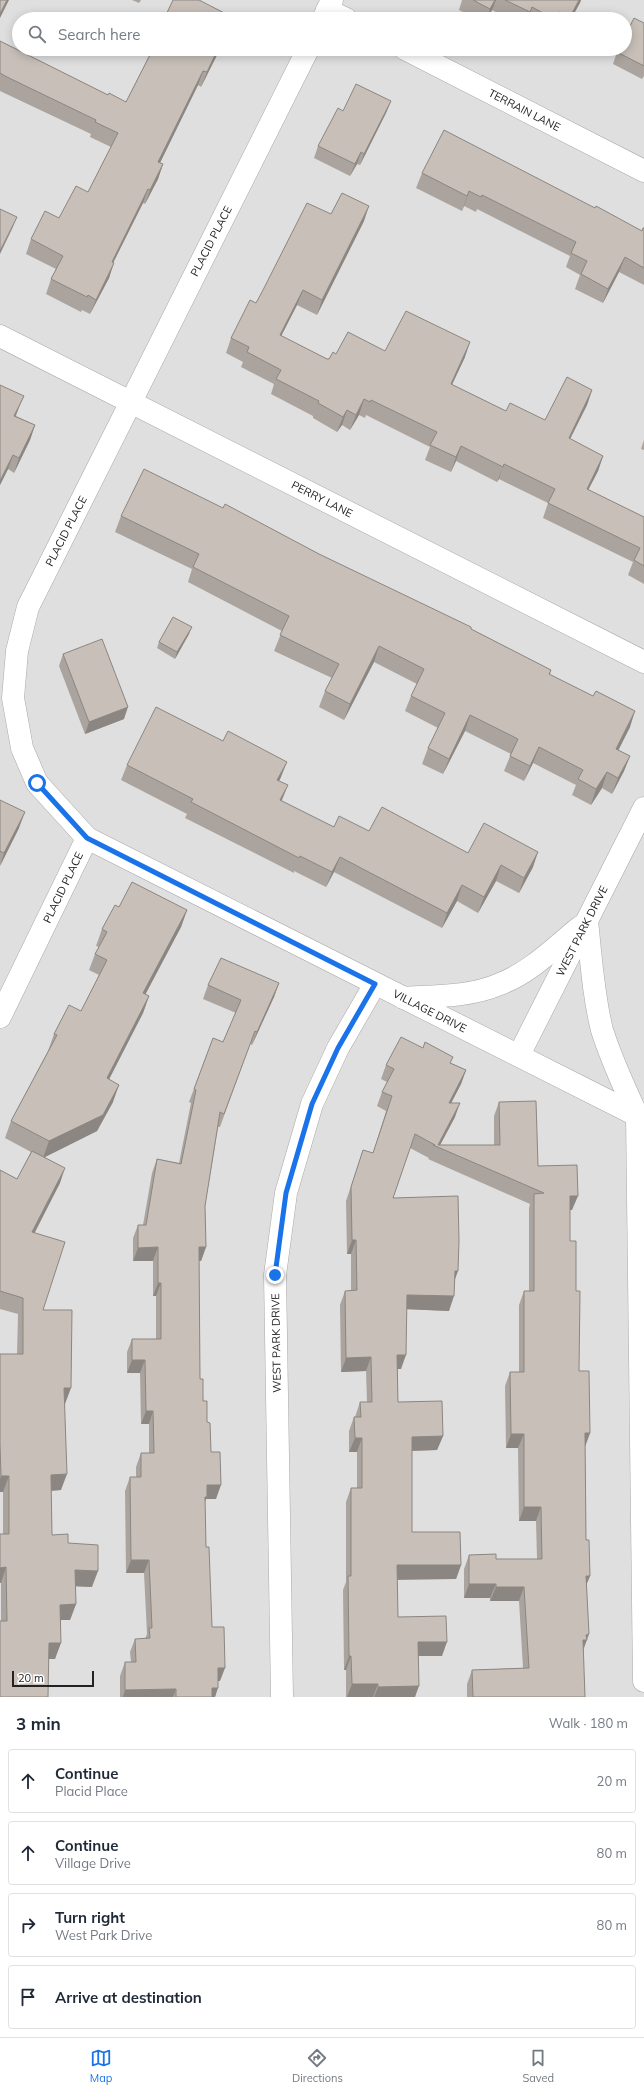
<!DOCTYPE html>
<meta charset="utf-8">
<style>
:root{--surface:#fff;--page:#f6f6f7;--text:#1f2937;--muted:#747a83;--line:#e0e1e3;--accent:#1a73e8}
body{margin:0;font-family:Mulish,sans-serif;background:var(--page);color:var(--text)}
.scale{position:absolute;left:12px;bottom:10px;width:82px;box-sizing:border-box;padding-left:4px;border:2px solid #222;border-top:0;font-size:11px;line-height:14px;white-space:nowrap;color:#222;-webkit-text-stroke:3px #fff;paint-order:stroke}
.stop{position:absolute;width:12px;height:12px;margin:-9px;border:3px solid #1a73e8;border-radius:50%;background:#fff}
.stop.end{background:#1a73e8;border-color:#fff;box-shadow:0 1px 4px #0008}
.list{margin:0;padding:0;list-style:none}
h2{display:flex;justify-content:space-between;align-items:center;height:52px;margin:0;padding:0 16px;font-size:17px}
h2 small{font-size:13px;font-weight:400;color:var(--muted)}
.list li{display:grid;grid-template-columns:26px 1fr auto;gap:12px;align-items:center;box-sizing:border-box;height:64px;margin:0 8px 8px;padding:0 8px;border:1px solid var(--line);border-radius:4px}
.list b{display:block;font-size:15px;white-space:nowrap}
.list p{margin:0;font-size:13px;white-space:nowrap;color:var(--muted)}
.list em{font-size:13px;font-style:normal;color:var(--muted)}
.icon{flex:none;width:22px;height:22px;fill:none;stroke:currentColor;stroke-width:2;stroke-linecap:round;stroke-linejoin:round}
.map{position:relative;flex:none;width:644px;height:1697px;overflow:hidden}
.search{position:absolute;background:var(--surface);box-shadow:0 2px 10px #0003;left:12px;right:12px;top:12px;height:44px;display:flex;align-items:center;gap:10px;box-sizing:border-box;padding:0 14px;border-radius:22px;color:var(--muted);font-size:15px}
.sheet{height:340px;background:var(--surface)}
nav{display:flex;justify-content:space-around;align-items:center;box-sizing:border-box;height:56px;border-top:1px solid var(--line);background:var(--surface);font-size:11px;color:var(--muted)}
nav a{display:grid;justify-items:center;gap:2px}
nav .on{color:var(--accent)}
.map>svg:first-child{display:block}
.residential{fill:#e0dfdf;fill-rule:evenodd}
.lines{fill:none;stroke-linecap:round;stroke-linejoin:round}
.street-casing{stroke:#a9a9a9;stroke-width:23}
.street{stroke:#fff;stroke-width:22}
.wall{fill:#aba49e}
.shaded-wall{fill:#8b8681}
.building{fill:#c7bfb8;stroke:#8b8681}
.route{stroke:#1a73e8;stroke-width:5}
.labels{text-anchor:middle;stroke-width:3.5;stroke-linejoin:round;paint-order:stroke}
.street-label{font-size:11px;fill:#222;stroke:#fff}
</style>
<div class="map">
<svg width="644" height="1697" viewBox="0 0 644 1697">
<rect width="100%" height="100%" fill="#f2efe9"/>
<!-- residential -->
<path class="residential" d="M0,0h644v1697h-644zM19,19h606v30h-606z"/>
<g class="lines">
<defs>
<g id="street">
<polyline points="327,10 346,19"/>
<polyline points="323,19 332,0"/>
<path id="s1" d="M308,49l-280,558 -11,44 -4,47 9,50 15,35 50,55 557,281"/>
<path id="s2" d="M405,49l239,122"/>
<path id="s3" d="M0,336l644,326"/>
<path d="M587,921c4,36 6,73 15,109 9,29 22,57 35,85l7,566"/>
<path d="M403,998c32,-2 67,-1 97,-14 31,-12 55,-37 80,-57"/>
<path id="s4" d="M0,1017l87,-179"/>
<path id="s5" d="M519,1055l125,-247"/>
<polyline points="282,1697 275,1275 286,1193 312,1104 338,1048 375,984"/>
</g>
</defs>
<!-- street casing -->
<use href="#street" class="street-casing"/>
<!-- street -->
<use href="#street" class="street"/>
</g>
<!-- wall -->
<g class="wall">
<polygon points="132,0 141,0 139,3"/>
<polygon points="462,0 581,0 571,19 509,19 492,10 487,19 477,19 459,10"/>
<polygon points="644,23 644,76 642,79 613,64 617,52"/>
<polygon points="0,41 108,95 126,102 151,52 149,51 150,49 220,49 201,87 198,85 160,163 163,164 158,179 145,204 143,203 113,263 109,278 90,314 82,310 81,312 46,294 51,279 56,269 26,254 31,239 59,218 88,192 111,147 90,137 91,134 0,91"/>
<polygon points="391,101 386,113 360,165 357,164 350,176 314,158 318,146 343,111"/>
<polygon points="422,173 595,208 642,231 644,228 644,285 619,272 603,303 575,289 580,275 566,267 570,256 477,209 476,212 464,206 462,211 416,188"/>
<polygon points="331,214 364,221 317,315 297,305 281,336 327,359 329,359 336,354 385,351 465,357 452,385 506,411 545,420 592,390 587,405 570,439 603,456 598,471 588,490 644,517 644,584 628,575 633,562 543,518 548,503 499,479 497,482 456,461 451,472 425,460 430,447 366,415 365,418 359,415 350,430 342,425 337,432 313,418 313,416 271,394 274,384 241,367 243,362 226,353 231,338 256,303"/>
<polygon points="0,385 18,410 16,416 35,425 30,440 14,473 8,469 0,485"/>
<polygon points="644,440 644,450 641,449"/>
<polygon points="223,508 319,554 471,629 551,670 550,675 630,727 618,750 630,756 624,771 612,794 602,788 591,805 572,795 576,785 533,763 524,781 504,771 511,754 465,731 443,774 422,764 428,748 438,728 405,711 411,696 417,684 374,662 344,720 319,707 325,691 332,678 274,651 282,631 188,582 192,569 115,532 121,516"/>
<polygon points="189,634 175,659 157,648 159,642"/>
<polygon points="63,654 124,719 85,734 59,666"/>
<polygon points="127,765 281,777 279,781 282,801 334,827 369,831 533,867 519,893 496,881 478,913 457,901 442,928 334,872 326,887 294,871 294,873 185,818 187,814 121,780"/>
<polygon points="0,800 19,828 0,866"/>
<polygon points="119,907 187,910 181,927 145,995 149,996 143,1013 109,1079 113,1102 97,1131 45,1157 60,1183 34,1232 43,1310 65,1404 64,1404 61,1490 51,1491 52,1535 68,1543 92,1587 75,1586 76,1604 70,1620 61,1620 55,1659 1,1621 1,1583 0,1583 0,1534 3,1534 3,1492 0,1492 0,1354 17,1354 18,1314 0,1309 0,1170 17,1179 31,1152 5,1138 11,1121 48,1051 54,1034 81,1011 99,975 89,970 95,954 99,947 96,946 102,929"/>
<polygon points="279,983 274,997 252,1045 250,1044 220,1127 218,1127 205,1206 206,1247 201,1261 199,1261 200,1379 207,1422 216,1499 206,1499 205,1502 206,1547 212,1627 220,1681 218,1681 215,1697 120,1697 120,1676 125,1662 131,1662 130,1652 135,1639 145,1639 147,1634 144,1573 126,1573 125,1491 130,1477 136,1477 136,1467 141,1453 149,1453 149,1424 141,1424 140,1373 127,1373 127,1352 132,1339 156,1339 156,1296 153,1296 153,1261 133,1261 133,1238 138,1225 143,1225 152,1173 157,1159 179,1163 191,1103 189,1102 213,1038 223,1042 236,1013 203,999 208,985"/>
<polygon points="451,1063 466,1070 461,1084 451,1103 455,1117 440,1145 494,1145 494,1116 499,1102 538,1166 572,1210 570,1210 570,1241 576,1291 579,1371 590,1433 585,1446 586,1540 590,1576 586,1586 584,1648 583,1650 585,1697 467,1697 467,1684 472,1670 523,1668 519,1601 490,1601 490,1598 464,1598 464,1569 469,1555 496,1559 537,1559 536,1521 519,1521 518,1448 506,1448 505,1386 510,1372 519,1372 519,1305 524,1291 529,1291 529,1208 530,1204 428,1159 429,1158 410,1148 393,1198 454,1280 449,1311 406,1309 401,1369 398,1369 398,1402 443,1436 437,1450 412,1451 412,1532 461,1565 456,1579 397,1579 398,1617 442,1656 418,1656 415,1697 346,1697 346,1670 344,1670 343,1590 346,1582 346,1502 351,1488 357,1488 357,1452 349,1452 349,1431 354,1417 355,1417 360,1402 367,1402 366,1371 341,1372 340,1305 345,1291 351,1291 351,1254 347,1254 346,1201 363,1150 373,1153 386,1111 377,1106 382,1092 387,1082 381,1079 386,1065"/>
</g>
<!-- shaded-wall -->
<g class="shaded-wall">
<polygon points="7,0 9,0 0,18 0,14"/>
<polygon points="495,0 496,0 492,10 487,19 490,9"/>
<polygon points="579,0 581,0 580,3 571,19 569,19"/>
<polygon points="218,49 220,49 201,87 207,72"/>
<polygon points="203,71 198,85 153,177 158,162"/>
<polygon points="391,101 386,113 360,165 364,154"/>
<polygon points="361,152 357,164 350,176 355,164"/>
<polygon points="163,164 158,179 145,204 150,190"/>
<polygon points="148,189 143,203 106,277 112,262"/>
<polygon points="469,191 464,206 462,211 467,196"/>
<polygon points="369,206 364,221 317,315 322,300"/>
<polygon points="17,217 12,229 0,254 0,251"/>
<polygon points="625,257 619,272 603,303 608,289"/>
<polygon points="114,263 109,278 90,314 96,300"/>
<polygon points="303,290 297,305 274,350 280,335"/>
<polygon points="470,342 465,357 445,399 451,384"/>
<polygon points="592,390 587,405 563,453 569,438"/>
<polygon points="24,396 18,410 9,430 14,416"/>
<polygon points="364,399 359,415 350,430 356,415"/>
<polygon points="347,410 342,425 337,432 343,417"/>
<polygon points="35,425 30,440 14,473 19,458"/>
<polygon points="461,446 456,461 451,472 456,457"/>
<polygon points="13,455 8,469 0,485 0,481"/>
<polygon points="603,456 598,471 581,504 587,489"/>
<polygon points="504,464 499,479 497,482 503,467"/>
<polygon points="192,627 189,634 175,659 177,652"/>
<polygon points="379,646 374,662 344,720 350,704"/>
<polygon points="128,707 124,719 85,734 89,722"/>
<polygon points="635,711 630,727 611,765 616,749"/>
<polygon points="470,715 465,731 443,774 449,759"/>
<polygon points="539,747 533,763 524,781 530,766"/>
<polygon points="630,756 624,771 612,794 618,778"/>
<polygon points="287,762 281,777 272,795 277,780"/>
<polygon points="607,772 602,788 591,805 596,789"/>
<polygon points="288,785 282,800 275,815 280,800"/>
<polygon points="25,812 19,828 0,866 4,853"/>
<polygon points="538,852 533,867 519,893 524,878"/>
<polygon points="340,857 334,872 326,887 332,872"/>
<polygon points="501,865 496,881 478,913 484,897"/>
<polygon points="462,885 457,901 442,928 447,913"/>
<polygon points="187,910 181,927 137,1010 143,993"/>
<polygon points="279,983 274,997 252,1045 257,1032"/>
<polygon points="149,996 143,1013 101,1095 107,1078"/>
<polygon points="466,1070 461,1084 444,1117 449,1103"/>
<polygon points="119,1085 113,1102 97,1131 43,1158 49,1141"/>
<polygon points="460,1103 455,1117 439,1147 438,1145"/>
<polygon points="65,1168 60,1183 27,1248 32,1232"/>
<polygon points="570,1196 578,1196 572,1210 565,1210"/>
<polygon points="352,1240 356,1240 351,1254 347,1254"/>
<polygon points="158,1247 153,1261 133,1261 138,1248"/>
<polygon points="199,1247 206,1247 201,1261 194,1260"/>
<polygon points="455,1271 458,1271 453,1285"/>
<polygon points="158,1283 161,1283 156,1296 153,1296"/>
<polygon points="407,1295 454,1296 449,1311 402,1309"/>
<polygon points="397,1355 406,1355 401,1369 392,1369"/>
<polygon points="371,1357 366,1371 341,1372 346,1358"/>
<polygon points="132,1360 145,1360 140,1373 127,1373"/>
<polygon points="64,1388 71,1388 65,1404 58,1404"/>
<polygon points="146,1411 153,1411 149,1424 141,1424"/>
<polygon points="585,1433 590,1433 585,1447"/>
<polygon points="511,1434 524,1434 518,1448 506,1448"/>
<polygon points="443,1436 437,1450 406,1451 412,1437"/>
<polygon points="355,1438 362,1438 357,1452 349,1452"/>
<polygon points="67,1474 61,1490 46,1491 51,1475"/>
<polygon points="1,1476 9,1476 3,1492 0,1492 0,1479"/>
<polygon points="207,1485 221,1485 216,1499 206,1499 202,1510"/>
<polygon points="524,1507 541,1507 536,1521 519,1521"/>
<polygon points="131,1560 149,1560 144,1573 126,1573"/>
<polygon points="397,1565 461,1565 456,1579 392,1580"/>
<polygon points="6,1567 1,1583 0,1583 0,1568"/>
<polygon points="75,1570 98,1571 92,1587 69,1586"/>
<polygon points="586,1576 590,1576 584,1590"/>
<polygon points="469,1584 496,1584 490,1598 464,1598"/>
<polygon points="496,1587 524,1587 519,1601 490,1601"/>
<polygon points="76,1604 70,1620 55,1620 60,1605"/>
<polygon points="589,1634 584,1648 582,1654 583,1640 586,1635"/>
<polygon points="418,1642 447,1642 442,1656 413,1656"/>
<polygon points="49,1643 61,1643 55,1659 43,1659"/>
<polygon points="349,1656 351,1656 346,1670 344,1670"/>
<polygon points="218,1668 225,1668 220,1681 213,1681"/>
<polygon points="352,1684 378,1684 373,1697 347,1697"/>
<polygon points="419,1686 415,1697 374,1697 378,1687"/>
<polygon points="212,1688 218,1688 215,1697 209,1697"/>
<polygon points="176,1689 173,1697 123,1697 125,1690"/>
</g>
<!-- building -->
<g class="building">
<polygon points="0,0 7,0 0,14"/>
<polygon points="173,0 199,0 234,18 233,19 164,19"/>
<polygon points="473,0 495,0 490,9"/>
<polygon points="505,0 579,0 570,17 559,12 556,19 554,19 532,7 530,12"/>
<polygon points="634,18 644,23 644,66 617,52 618,49 625,49 625,36"/>
<polygon points="0,41 108,95 109,93 126,102 153,49 218,49 207,72 203,71 158,162 163,164 150,190 148,189 112,262 114,263 96,300 88,295 87,297 51,279 63,256 31,239 45,211 59,218 76,186 88,192 118,133 95,122 96,120 7,77 0,73"/>
<polygon points="356,84 391,101 364,154 361,152 355,164 318,146 338,108 343,111"/>
<polygon points="444,130 595,208 596,206 642,231 643,228 644,228 644,268 625,257 608,289 581,274 587,261 571,253 576,242 482,195 481,197 469,191 467,196 422,173"/>
<polygon points="342,193 369,206 322,300 303,290 280,335 327,359 329,359 333,352 336,354 348,332 385,351 406,311 470,342 451,384 506,411 510,403 545,420 567,377 592,390 569,438 603,456 587,489 644,517 644,566 634,560 640,548 548,503 555,489 504,464 503,467 461,446 456,457 430,445 437,432 371,400 370,402 364,399 356,415 347,410 343,417 318,403 319,401 276,379 281,370 247,352 249,347 231,338 250,300 256,303 263,290 307,203 331,214"/>
<polygon points="0,209 17,217 0,251"/>
<polygon points="0,385 24,396 14,416 35,425 19,458 13,455 0,481"/>
<polygon points="144,469 223,508 225,504 319,554 471,627 471,629 551,670 549,674 593,696 596,691 635,711 616,749 630,756 618,778 607,772 596,789 578,779 583,770 539,747 530,766 510,756 518,739 470,715 449,759 428,748 445,713 411,696 424,669 379,646 350,704 325,691 339,664 280,635 289,616 193,567 199,554 121,516"/>
<polygon points="173,617 192,627 177,652 159,642"/>
<polygon points="102,639 128,707 89,722 63,654"/>
<polygon points="156,707 223,741 228,731 287,762 277,780 288,785 280,800 334,827 339,816 369,831 382,807 468,853 484,823 538,852 524,878 501,865 484,897 462,885 447,913 340,857 332,872 300,856 299,858 191,802 193,799 127,765"/>
<polygon points="0,800 25,812 4,853 0,851 0,852"/>
<polygon points="132,882 187,910 143,993 149,996 107,1078 119,1085 103,1115 49,1141 11,1121 57,1035 54,1034 69,1005 81,1011 107,960 95,954 107,932 102,929 115,905 119,907"/>
<polygon points="221,958 279,983 257,1032 255,1031 224,1114 220,1112 205,1206 206,1247 199,1247 200,1379 203,1379 203,1401 207,1401 207,1422 210,1423 211,1452 220,1452 221,1485 207,1485 207,1497 205,1497 206,1547 209,1547 212,1627 224,1627 225,1668 218,1668 218,1688 212,1688 212,1697 176,1697 176,1689 125,1690 125,1662 136,1662 135,1639 150,1638 149,1628 152,1628 149,1560 131,1560 130,1477 141,1477 141,1453 154,1453 153,1411 146,1411 145,1360 132,1360 132,1339 161,1339 161,1283 158,1283 158,1247 138,1248 138,1225 146,1225 157,1159 181,1164 196,1090 194,1089 213,1038 223,1042 241,1000 208,985"/>
<polygon points="401,1037 423,1048 425,1042 453,1057 450,1063 466,1070 449,1103 460,1103 438,1145 500,1145 499,1102 536,1101 538,1166 577,1165 578,1196 570,1196 570,1241 576,1241 576,1291 580,1291 579,1371 589,1371 590,1433 585,1433 586,1540 589,1540 590,1576 586,1576 589,1634 586,1635 587,1640 583,1640 585,1697 473,1697 472,1670 529,1668 524,1587 496,1587 496,1584 469,1584 469,1555 496,1554 496,1559 542,1559 541,1507 524,1507 524,1434 511,1434 510,1372 524,1372 524,1291 534,1291 534,1194 544,1193 433,1145 435,1145 415,1134 393,1198 458,1196 459,1241 458,1271 455,1271 454,1296 407,1295 406,1355 397,1355 398,1402 442,1401 443,1436 412,1437 412,1532 460,1532 461,1565 397,1565 398,1617 446,1616 447,1642 418,1642 419,1686 378,1687 378,1684 352,1684 351,1656 349,1656 348,1576 351,1576 351,1488 362,1488 362,1438 355,1438 354,1417 361,1417 360,1402 372,1402 371,1357 346,1358 345,1291 357,1290 356,1240 352,1240 351,1187 363,1150 373,1153 392,1096 382,1092 394,1069 386,1065"/>
<polygon points="32,1151 65,1168 32,1232 65,1242 43,1310 72,1310 71,1388 64,1388 67,1474 51,1475 52,1535 68,1534 68,1543 98,1545 98,1571 75,1570 76,1604 60,1605 61,1643 49,1643 48,1697 0,1697 0,1621 7,1621 6,1567 0,1568 0,1534 9,1534 9,1476 1,1476 0,1444 0,1354 23,1354 23,1298 0,1291 0,1170 17,1179"/>
</g>
<g class="lines">
<!-- route -->
<polyline class="route" points="37,783 87,838 375,984 338,1048 312,1104 286,1193 275,1275"/>
</g>
<g class="labels">
<!-- street labels -->
<g class="street-label">
<text dy="4" stroke="none"><textPath href="#s2" startOffset="134">TERRAIN LANE</textPath></text>
<text transform="translate(211 241) rotate(-63)" y="4">PLACID PLACE</text>
<text dy="4" stroke="none"><textPath href="#s3" startOffset="361">PERRY LANE</textPath></text>
<text transform="translate(66 531) rotate(-63)" y="4">PLACID PLACE</text>
<text dy="4" stroke="none"><textPath href="#s4" startOffset="144">PLACID PLACE</textPath></text>
<text dy="4" stroke="none"><textPath href="#s5" startOffset="139">WEST PARK DRIVE</textPath></text>
<text dy="4" stroke="none"><textPath href="#s1" startOffset="1264">VILLAGE DRIVE</textPath></text>
<text transform="translate(276 1343) rotate(-91)" y="4">WEST PARK DRIVE</text>
</g>
</g>
</svg>
<div class="scale">20 m</div>
<div class="stop" style="left:37px;top:783px"></div>
<div class="stop end" style="left:275px;top:1275px"></div>
<div class="search"><svg class="icon" aria-label="search" viewBox="0 0 24 24"><circle cx="10" cy="10" r="6"/><path d="M15 15l6 6"/></svg>Search here</div>
</div>
<section class="sheet">
<h2>3 min<small>Walk · 180 m</small></h2>
<ul class="list">
<li><svg class="icon" aria-label="ahead" viewBox="0 0 24 24"><path d="M12 20V5M6 11l6-6 6 6"/></svg><div><b>Continue</b><p>Placid Place</p></div><em>20 m</em></li>
<li><svg class="icon" aria-label="ahead" viewBox="0 0 24 24"><path d="M12 20V5M6 11l6-6 6 6"/></svg><div><b>Continue</b><p>Village Drive</p></div><em>80 m</em></li>
<li><svg class="icon" aria-label="right" viewBox="0 0 24 24"><path d="M7 20v-9h11M14 6l5 5-5 5"/></svg><div><b>Turn right</b><p>West Park Drive</p></div><em>80 m</em></li>
<li><svg class="icon" aria-label="arrive" viewBox="0 0 24 24"><path d="M6 21V4h12l-3 4 3 4H6"/></svg><div><b>Arrive at destination</b></div></li>
</ul>
</section>
<nav>
<a class="on"><svg class="icon" aria-label="map" viewBox="0 0 24 24"><path d="M3 6l6-2 6 2 6-2v14l-6 2-6-2-6 2zM9 4v14M15 6v14"/></svg>Map</a>
<a><svg class="icon" aria-label="directions" viewBox="0 0 24 24"><path d="M12 3l9 9-9 9-9-9zM9 14v-3h6M13 9l2 2-2 2"/></svg>Directions</a>
<a><svg class="icon" aria-label="saved" viewBox="0 0 24 24"><path d="M7 4h10v16l-5-4-5 4z"/></svg>Saved</a>
</nav>
